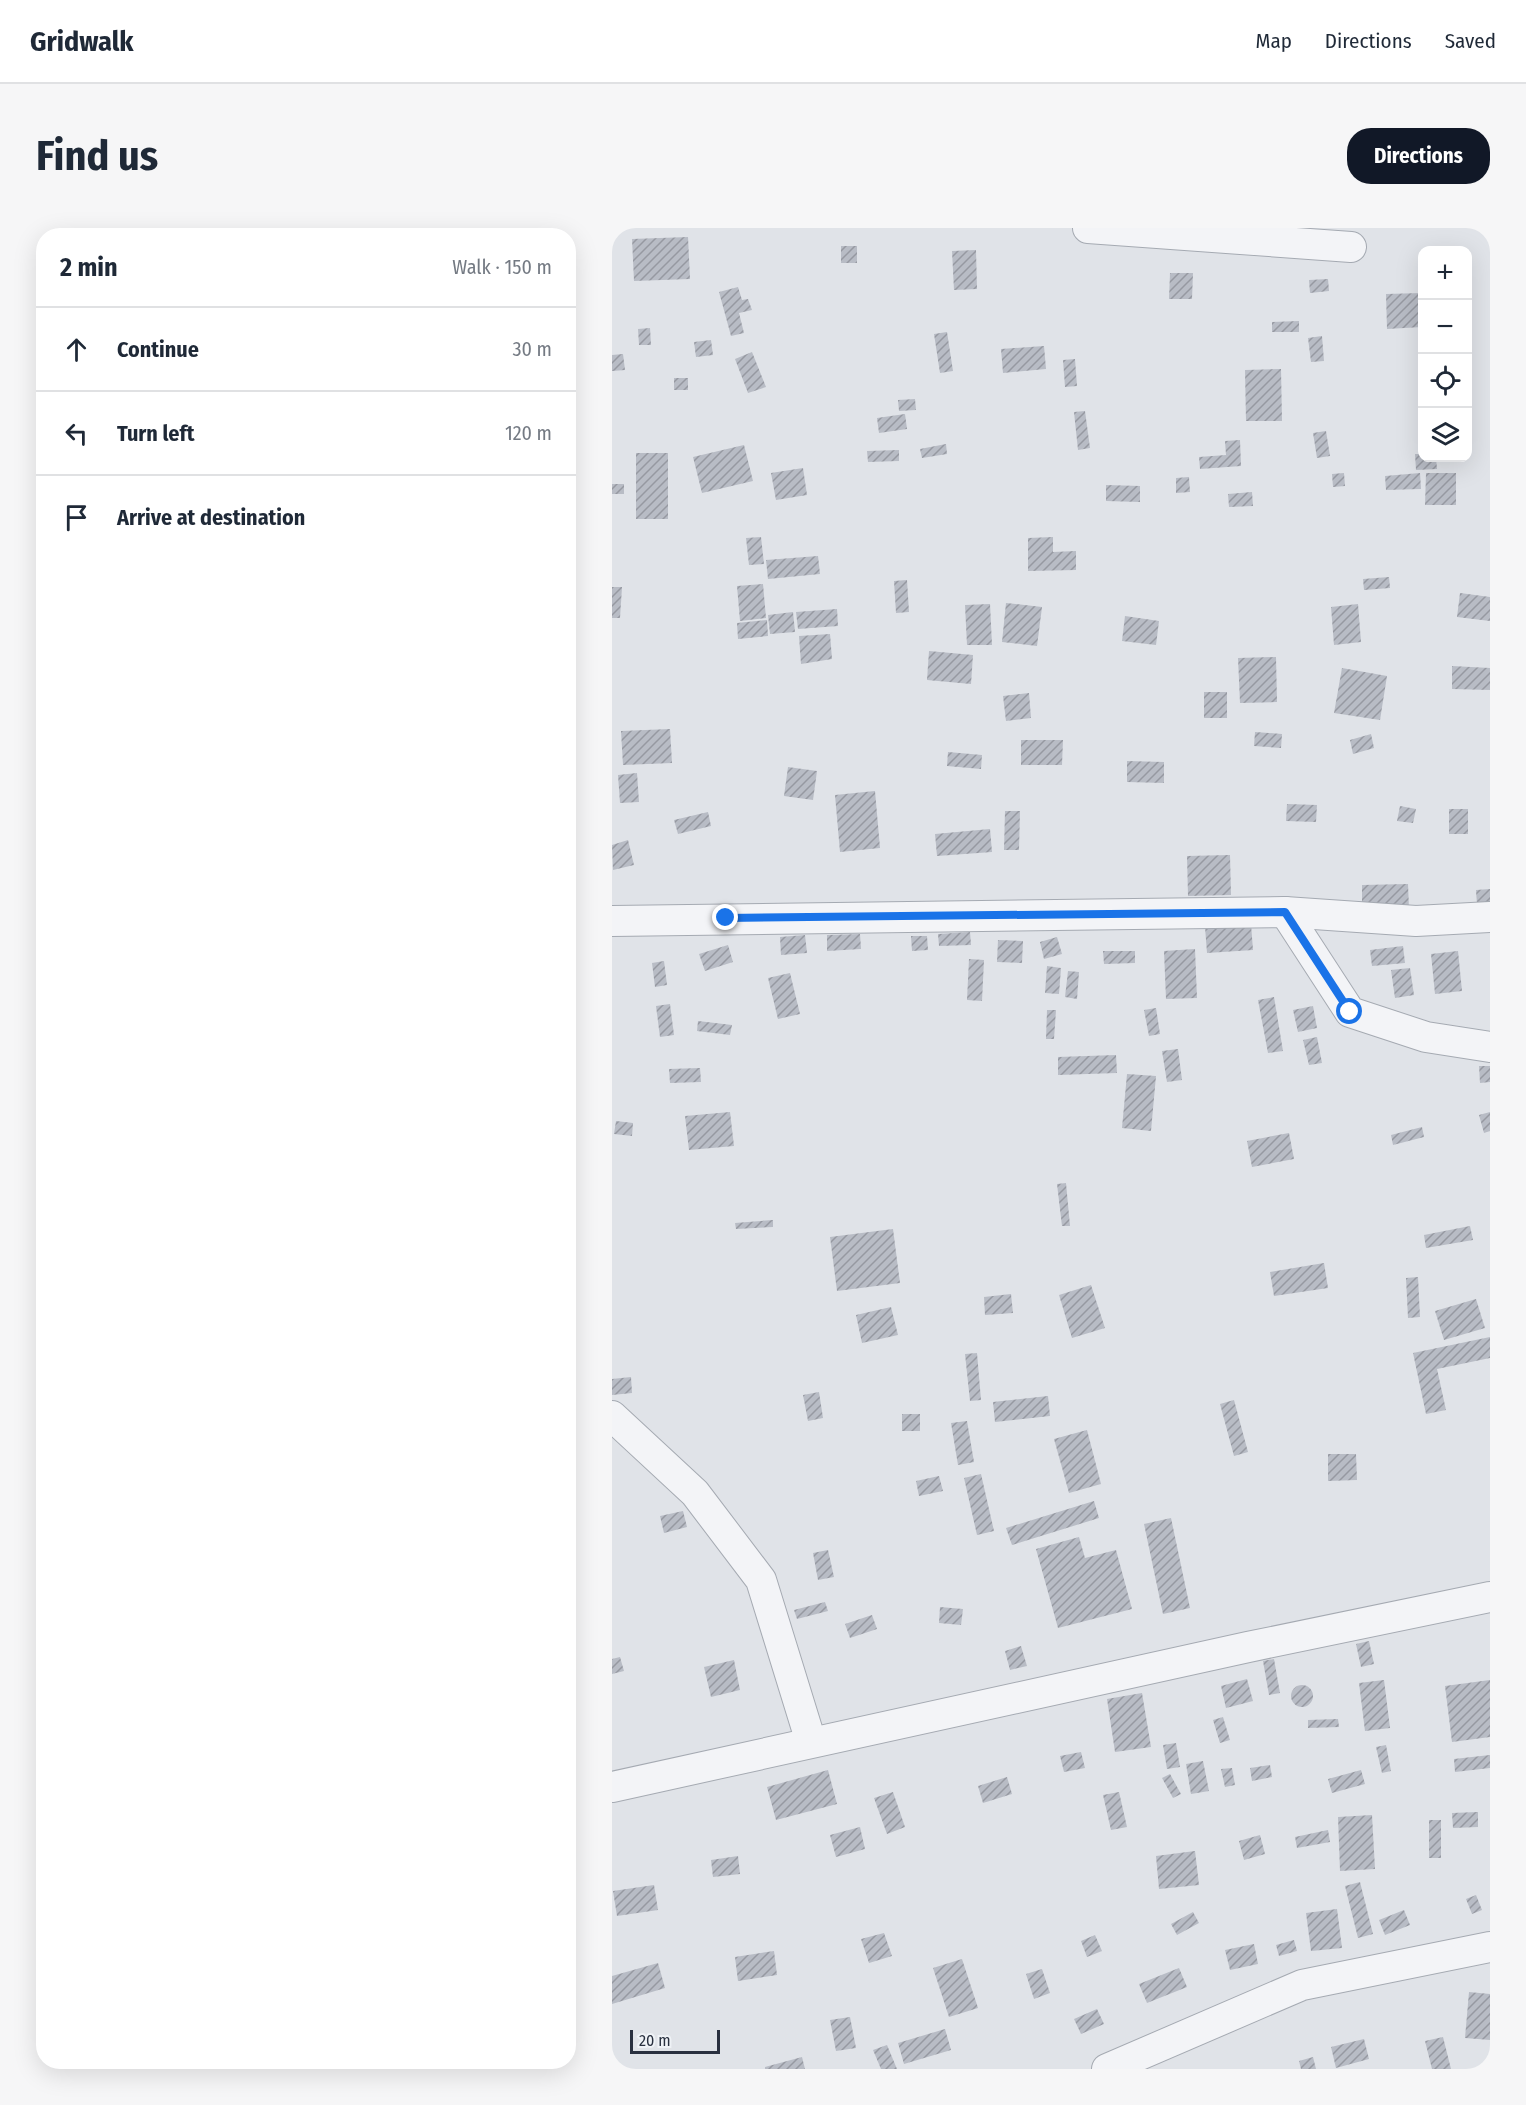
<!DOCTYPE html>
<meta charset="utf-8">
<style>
:root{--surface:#fff;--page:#f6f6f7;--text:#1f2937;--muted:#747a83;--line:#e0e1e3;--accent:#111827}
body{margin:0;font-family:"Fira Sans Condensed",sans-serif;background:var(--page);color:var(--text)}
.controls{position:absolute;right:18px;top:18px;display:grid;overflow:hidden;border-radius:12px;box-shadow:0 6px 24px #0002}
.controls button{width:54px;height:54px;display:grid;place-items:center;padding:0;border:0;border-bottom:2px solid var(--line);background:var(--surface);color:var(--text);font:30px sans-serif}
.scale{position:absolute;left:18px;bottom:15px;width:90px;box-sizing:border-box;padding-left:6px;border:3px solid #29303f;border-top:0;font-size:16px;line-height:21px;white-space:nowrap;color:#29303f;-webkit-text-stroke:4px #eff2f6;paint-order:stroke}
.stop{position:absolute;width:18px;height:18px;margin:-14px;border:4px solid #1a73e8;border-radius:50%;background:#fff}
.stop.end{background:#1a73e8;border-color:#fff;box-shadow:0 2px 6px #0008}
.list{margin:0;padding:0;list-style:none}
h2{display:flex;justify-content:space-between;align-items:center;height:78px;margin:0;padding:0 24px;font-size:26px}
h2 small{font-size:20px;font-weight:400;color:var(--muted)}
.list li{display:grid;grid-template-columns:39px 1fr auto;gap:18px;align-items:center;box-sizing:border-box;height:84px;padding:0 24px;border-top:2px solid var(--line)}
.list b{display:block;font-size:22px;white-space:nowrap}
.list em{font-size:20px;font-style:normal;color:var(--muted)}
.icon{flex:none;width:33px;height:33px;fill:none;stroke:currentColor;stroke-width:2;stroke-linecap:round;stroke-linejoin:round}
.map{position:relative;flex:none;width:878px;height:1841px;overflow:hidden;border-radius:24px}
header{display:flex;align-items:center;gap:36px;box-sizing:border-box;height:84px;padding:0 30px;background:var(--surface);border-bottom:2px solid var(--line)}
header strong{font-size:28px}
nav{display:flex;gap:33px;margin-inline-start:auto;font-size:21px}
.intro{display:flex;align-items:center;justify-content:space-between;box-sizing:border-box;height:144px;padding:0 36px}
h1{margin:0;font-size:42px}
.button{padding:15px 27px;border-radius:24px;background:var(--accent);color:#fff;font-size:21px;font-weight:700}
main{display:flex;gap:36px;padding:0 36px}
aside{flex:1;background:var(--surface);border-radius:24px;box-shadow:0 6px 24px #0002}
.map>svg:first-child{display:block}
.building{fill:url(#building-hatch)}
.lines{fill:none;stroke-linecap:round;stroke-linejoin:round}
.street-casing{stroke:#a5aab2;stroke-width:32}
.street{stroke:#f3f4f7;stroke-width:30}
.route{stroke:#1a73e8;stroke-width:8}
</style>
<header>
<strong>Gridwalk</strong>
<nav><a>Map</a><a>Directions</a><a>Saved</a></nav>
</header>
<div class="intro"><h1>Find us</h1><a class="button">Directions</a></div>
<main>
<aside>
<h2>2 min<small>Walk · 150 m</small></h2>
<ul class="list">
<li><svg class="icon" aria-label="ahead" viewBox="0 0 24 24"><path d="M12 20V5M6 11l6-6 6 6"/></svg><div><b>Continue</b></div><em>30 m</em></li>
<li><svg class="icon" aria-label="left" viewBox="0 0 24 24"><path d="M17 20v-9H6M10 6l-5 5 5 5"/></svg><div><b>Turn left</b></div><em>120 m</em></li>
<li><svg class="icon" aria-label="arrive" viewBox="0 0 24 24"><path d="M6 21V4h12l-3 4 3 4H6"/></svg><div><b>Arrive at destination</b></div></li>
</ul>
</aside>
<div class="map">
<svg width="878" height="1841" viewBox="0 0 878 1841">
<defs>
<pattern id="building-hatch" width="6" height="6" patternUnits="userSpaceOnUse" patternTransform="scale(1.5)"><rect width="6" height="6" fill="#b8bcc5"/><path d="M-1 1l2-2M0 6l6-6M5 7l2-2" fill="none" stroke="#9699a1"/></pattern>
</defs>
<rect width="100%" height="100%" fill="#e0e3e8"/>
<!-- building -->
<g class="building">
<polygon points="76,9 78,51 22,53 20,11"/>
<rect x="229" y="18" width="16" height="17"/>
<polygon points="364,22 365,61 342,62 340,23"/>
<polygon points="558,45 581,45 580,71 557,71"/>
<polygon points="716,51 717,63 698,65 697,52"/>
<polygon points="126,59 130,72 136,71 140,82 127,85 132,105 119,108 107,64"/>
<polygon points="810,65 810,99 775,101 774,66"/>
<polygon points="687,93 687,104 660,104 660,94"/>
<polygon points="38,100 39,117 27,117 26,101"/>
<polygon points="335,104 341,143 328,145 322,106"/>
<polygon points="710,108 712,133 699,134 696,110"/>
<polygon points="99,112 101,127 84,129 82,114"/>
<polygon points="432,118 434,141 391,145 389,121"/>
<polygon points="140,124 154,159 136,165 123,131"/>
<polygon points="11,126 13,142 0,143 0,127"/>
<polygon points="463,131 465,158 453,159 451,132"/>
<polygon points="669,141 670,193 634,193 633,142"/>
<rect x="62" y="150" width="14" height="12"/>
<polygon points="303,171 304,182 287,183 286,172"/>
<polygon points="473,183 478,220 466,222 462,184"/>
<polygon points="293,186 295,201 267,205 265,190"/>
<polygon points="714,203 718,228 705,230 701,205"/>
<polygon points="628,212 629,238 588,241 587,229 614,227 613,213"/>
<polygon points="334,216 335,226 310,230 308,221"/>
<polygon points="132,217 141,253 90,265 81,229"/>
<polygon points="287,222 287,233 256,234 255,223"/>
<rect x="24" y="225" width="32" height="66"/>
<polygon points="803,226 810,226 810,230 824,230 825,241 804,242"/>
<polygon points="191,240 195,267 164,272 159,245"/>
<polygon points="732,245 733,258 721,259 720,246"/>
<polygon points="808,245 809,261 774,262 773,248"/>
<polygon points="814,245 844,245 844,277 813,277"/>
<polygon points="577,249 578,264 564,265 564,250"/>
<rect x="0" y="256" width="12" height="10"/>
<polygon points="494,257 528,258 528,274 494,273"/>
<polygon points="640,264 641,278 617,279 616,266"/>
<polygon points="149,309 152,336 137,337 134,310"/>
<polygon points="441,309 441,324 464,323 464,342 416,343 416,310"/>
<polygon points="206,328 208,346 156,351 154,332"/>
<polygon points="777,349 778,360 752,362 751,351"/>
<polygon points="295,352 297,384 284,385 282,353"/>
<polygon points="151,356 154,390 128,393 125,358"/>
<polygon points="0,359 10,359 8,390 0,390"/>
<polygon points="848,365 878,369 878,393 845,389"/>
<polygon points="394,375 430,379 425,418 390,414"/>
<polygon points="378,376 380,417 355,417 353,377"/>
<polygon points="746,376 749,414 722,417 719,379"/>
<polygon points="225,381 226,398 186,401 184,384"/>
<polygon points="181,384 183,404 158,406 156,387"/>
<polygon points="513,388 547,393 544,417 510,413"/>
<polygon points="155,392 156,408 126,411 125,395"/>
<polygon points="218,406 220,431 189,436 187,408"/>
<polygon points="317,423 361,427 359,456 315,452"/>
<polygon points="664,429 665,474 628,475 626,430"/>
<polygon points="840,438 878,440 878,462 840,461"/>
<polygon points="730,440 775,448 768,492 722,485"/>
<rect x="592" y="464" width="23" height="26"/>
<polygon points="417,465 419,490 394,493 391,468"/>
<polygon points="58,501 60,535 11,537 9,503"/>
<polygon points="643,504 670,506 669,520 642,518"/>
<polygon points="759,506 762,520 741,526 738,512"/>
<polygon points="409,512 451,512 450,537 409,537"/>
<polygon points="336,524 370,527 369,541 335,538"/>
<polygon points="515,533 552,534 552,555 515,554"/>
<polygon points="176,539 205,543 201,572 172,568"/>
<polygon points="25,545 27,574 8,575 6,547"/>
<polygon points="263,563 268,620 228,624 223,567"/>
<polygon points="675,576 705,577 704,594 674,593"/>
<polygon points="788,578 804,581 801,595 785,593"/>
<rect x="837" y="581" width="19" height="25"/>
<polygon points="393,583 408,583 407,622 392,622"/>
<polygon points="96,584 99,598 66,606 62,592"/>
<polygon points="378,601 380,624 325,628 323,606"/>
<polygon points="16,612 22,637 1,642 0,617"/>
<polygon points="618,627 619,667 576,668 575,628"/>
<polygon points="796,656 797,681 750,681 750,657"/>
<polygon points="878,661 878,676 865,677 864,662"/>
<polygon points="639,696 641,722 595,725 593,699"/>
<polygon points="358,704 359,717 327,718 326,706"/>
<polygon points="248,706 249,721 215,723 215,707"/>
<polygon points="193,707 195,725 169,727 168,709"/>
<polygon points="299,708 315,708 316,722 300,723"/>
<polygon points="445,709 450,726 432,731 428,714"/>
<polygon points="386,712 411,713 410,735 385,734"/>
<polygon points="116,717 121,734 93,743 87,726"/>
<polygon points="791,718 793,735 760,738 758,722"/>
<polygon points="583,721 585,770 554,771 552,723"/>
<polygon points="491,723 523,723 523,735 492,736"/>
<polygon points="846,723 850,763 823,766 819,726"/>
<polygon points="357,731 372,732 370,773 355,772"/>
<polygon points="52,733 55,757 43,759 40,735"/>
<polygon points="435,738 449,740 447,766 433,765"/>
<polygon points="798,740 802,767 783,770 779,742"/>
<polygon points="456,743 467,744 465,771 453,769"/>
<polygon points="178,745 188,786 166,791 156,750"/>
<polygon points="662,769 671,823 656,825 646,772"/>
<polygon points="58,776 62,807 48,809 44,778"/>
<polygon points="701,778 705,800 686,804 681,782"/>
<polygon points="544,780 548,806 537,808 532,782"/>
<polygon points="435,782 444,782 442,811 434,811"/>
<polygon points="86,793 120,797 118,807 85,803"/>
<polygon points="705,809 710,835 697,837 691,812"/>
<polygon points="566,821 570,852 555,854 550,823"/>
<polygon points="504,827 505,845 446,847 446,829"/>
<polygon points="867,838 878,838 878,854 868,855"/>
<polygon points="88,840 89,854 58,855 57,841"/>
<polygon points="515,846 544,848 539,903 510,900"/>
<polygon points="118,884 122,918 77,922 73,888"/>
<polygon points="878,884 878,903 872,905 867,887"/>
<polygon points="4,893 21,895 20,908 2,906"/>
<polygon points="810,899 812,909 781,917 779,907"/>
<polygon points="677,905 682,931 640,939 635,913"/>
<polygon points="454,955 458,998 450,998 445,956"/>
<polygon points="161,992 161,999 124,1001 123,995"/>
<polygon points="858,998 861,1012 814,1020 812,1007"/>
<polygon points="281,1001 288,1055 225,1063 218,1009"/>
<polygon points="712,1035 716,1060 662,1068 658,1044"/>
<polygon points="806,1049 808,1089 796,1090 794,1050"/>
<polygon points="479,1057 493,1100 460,1110 447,1067"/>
<polygon points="399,1066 401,1085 373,1087 372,1069"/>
<polygon points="864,1071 873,1100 832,1112 823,1083"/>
<polygon points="279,1079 286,1107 250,1115 244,1087"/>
<polygon points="878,1109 878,1130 825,1141 834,1182 814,1186 801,1125"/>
<polygon points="365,1125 369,1172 358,1173 353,1126"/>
<polygon points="19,1149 20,1165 0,1167 0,1151"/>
<polygon points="207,1164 211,1190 196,1193 191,1167"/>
<polygon points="436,1168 438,1188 383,1194 381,1174"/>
<polygon points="622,1172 636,1224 622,1228 608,1176"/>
<rect x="290" y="1186" width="18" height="17"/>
<polygon points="355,1193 362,1234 346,1237 339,1195"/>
<polygon points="475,1202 489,1256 457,1265 442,1211"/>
<polygon points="716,1226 744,1226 745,1252 716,1253"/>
<polygon points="369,1246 382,1303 365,1307 352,1250"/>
<polygon points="327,1248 331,1263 307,1268 304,1253"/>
<polygon points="482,1273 487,1290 400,1317 394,1300"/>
<polygon points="71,1283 75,1299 52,1305 48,1288"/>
<polygon points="559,1290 578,1380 551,1386 532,1296"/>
<polygon points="467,1309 473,1330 504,1322 520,1381 446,1400 424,1321"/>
<polygon points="216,1322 222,1349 206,1352 201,1325"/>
<polygon points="213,1374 216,1383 185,1391 182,1382"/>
<polygon points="328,1379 351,1381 349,1397 327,1395"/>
<polygon points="260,1387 265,1401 238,1410 233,1396"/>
<polygon points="757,1413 762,1436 749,1439 744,1416"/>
<polygon points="409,1418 415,1438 398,1442 393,1423"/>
<polygon points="8,1429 12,1443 0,1446 0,1431"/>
<polygon points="662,1431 668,1465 657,1467 651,1433"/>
<polygon points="122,1432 128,1462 99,1469 92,1439"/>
<polygon points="635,1451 641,1473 614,1480 609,1458"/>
<polygon points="772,1452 778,1500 753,1503 747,1455"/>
<polygon points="878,1452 878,1509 840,1514 833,1458"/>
<circle cx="690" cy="1468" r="11"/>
<polygon points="530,1465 539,1519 503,1524 495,1471"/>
<polygon points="611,1489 618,1512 608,1515 601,1492"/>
<polygon points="726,1491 727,1499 696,1500 696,1492"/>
<polygon points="564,1515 568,1539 555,1541 551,1517"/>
<polygon points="774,1517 779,1543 770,1545 764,1519"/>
<polygon points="469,1524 473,1540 452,1544 448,1528"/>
<polygon points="878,1527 878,1540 843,1544 842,1531"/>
<polygon points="591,1533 597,1563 579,1566 574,1536"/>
<polygon points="658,1537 660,1549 640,1553 638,1540"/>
<polygon points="620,1540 623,1557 613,1559 609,1541"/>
<polygon points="216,1542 225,1576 164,1592 155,1559"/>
<polygon points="749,1542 753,1556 720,1565 716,1551"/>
<polygon points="558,1546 569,1566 561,1570 550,1550"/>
<polygon points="395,1549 400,1566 371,1575 366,1558"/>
<polygon points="281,1564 293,1599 275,1606 262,1570"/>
<polygon points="507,1564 515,1599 499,1602 491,1567"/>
<polygon points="866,1584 866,1599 841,1600 840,1585"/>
<polygon points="760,1587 763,1641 728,1643 726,1589"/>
<rect x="817" y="1592" width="12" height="38"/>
<polygon points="248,1599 253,1621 224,1629 218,1607"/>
<polygon points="716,1602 718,1614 685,1620 683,1609"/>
<polygon points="648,1607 653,1626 632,1632 627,1613"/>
<polygon points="583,1623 587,1657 547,1661 544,1628"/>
<polygon points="126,1628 128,1646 101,1649 99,1632"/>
<polygon points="748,1654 761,1706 746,1710 733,1658"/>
<polygon points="42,1657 46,1682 5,1688 1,1663"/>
<polygon points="864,1667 870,1682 860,1686 854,1671"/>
<polygon points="725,1681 730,1720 699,1723 694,1685"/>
<polygon points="792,1682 798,1697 773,1707 767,1692"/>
<polygon points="581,1684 587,1695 565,1707 559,1696"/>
<polygon points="272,1705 280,1728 257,1735 249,1711"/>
<polygon points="483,1707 490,1723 475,1729 469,1713"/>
<polygon points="682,1712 685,1723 667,1728 664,1717"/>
<polygon points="642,1716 646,1736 618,1742 613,1722"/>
<polygon points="162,1723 165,1747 126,1753 123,1729"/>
<polygon points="350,1731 366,1780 337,1789 321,1740"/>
<polygon points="46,1735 53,1760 0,1776 0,1748"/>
<polygon points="567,1740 575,1759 535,1775 527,1756"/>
<polygon points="430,1741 438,1765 422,1771 414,1746"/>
<polygon points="857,1764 878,1766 878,1812 853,1810"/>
<polygon points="485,1781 492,1796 469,1806 462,1791"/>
<polygon points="238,1789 244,1820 224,1823 218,1792"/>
<polygon points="333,1801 339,1822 292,1836 286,1815"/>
<polygon points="831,1809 839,1841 820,1841 813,1813"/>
<polygon points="752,1811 757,1831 724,1840 719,1819"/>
<polygon points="275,1817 285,1841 269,1841 261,1822"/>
<polygon points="190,1829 193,1841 153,1841 153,1839"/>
<polygon points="701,1829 704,1841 689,1841 687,1833"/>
</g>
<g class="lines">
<defs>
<g id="street">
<polyline points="476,0 739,19"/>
<polyline points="673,684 738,784 814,809 878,819"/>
<polyline points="0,693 673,684 804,693 878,689"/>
<polyline points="0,1188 83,1265 149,1352 199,1514"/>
<polyline points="0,1559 636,1419 878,1369"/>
<polyline points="495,1841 690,1757 878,1719"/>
</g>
</defs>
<!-- street casing -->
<use href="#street" class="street-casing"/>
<!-- street -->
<use href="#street" class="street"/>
</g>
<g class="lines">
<!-- route -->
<polyline class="route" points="114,690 673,684 738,784"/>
</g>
</svg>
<div class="controls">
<button>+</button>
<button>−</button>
<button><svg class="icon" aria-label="locate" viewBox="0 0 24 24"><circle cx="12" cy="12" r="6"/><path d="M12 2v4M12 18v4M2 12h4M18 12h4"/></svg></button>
<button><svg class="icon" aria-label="layers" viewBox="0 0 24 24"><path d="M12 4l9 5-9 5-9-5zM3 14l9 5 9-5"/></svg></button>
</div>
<div class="scale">20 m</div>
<div class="stop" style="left:738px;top:784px"></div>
<div class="stop end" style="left:114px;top:690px"></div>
</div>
</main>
